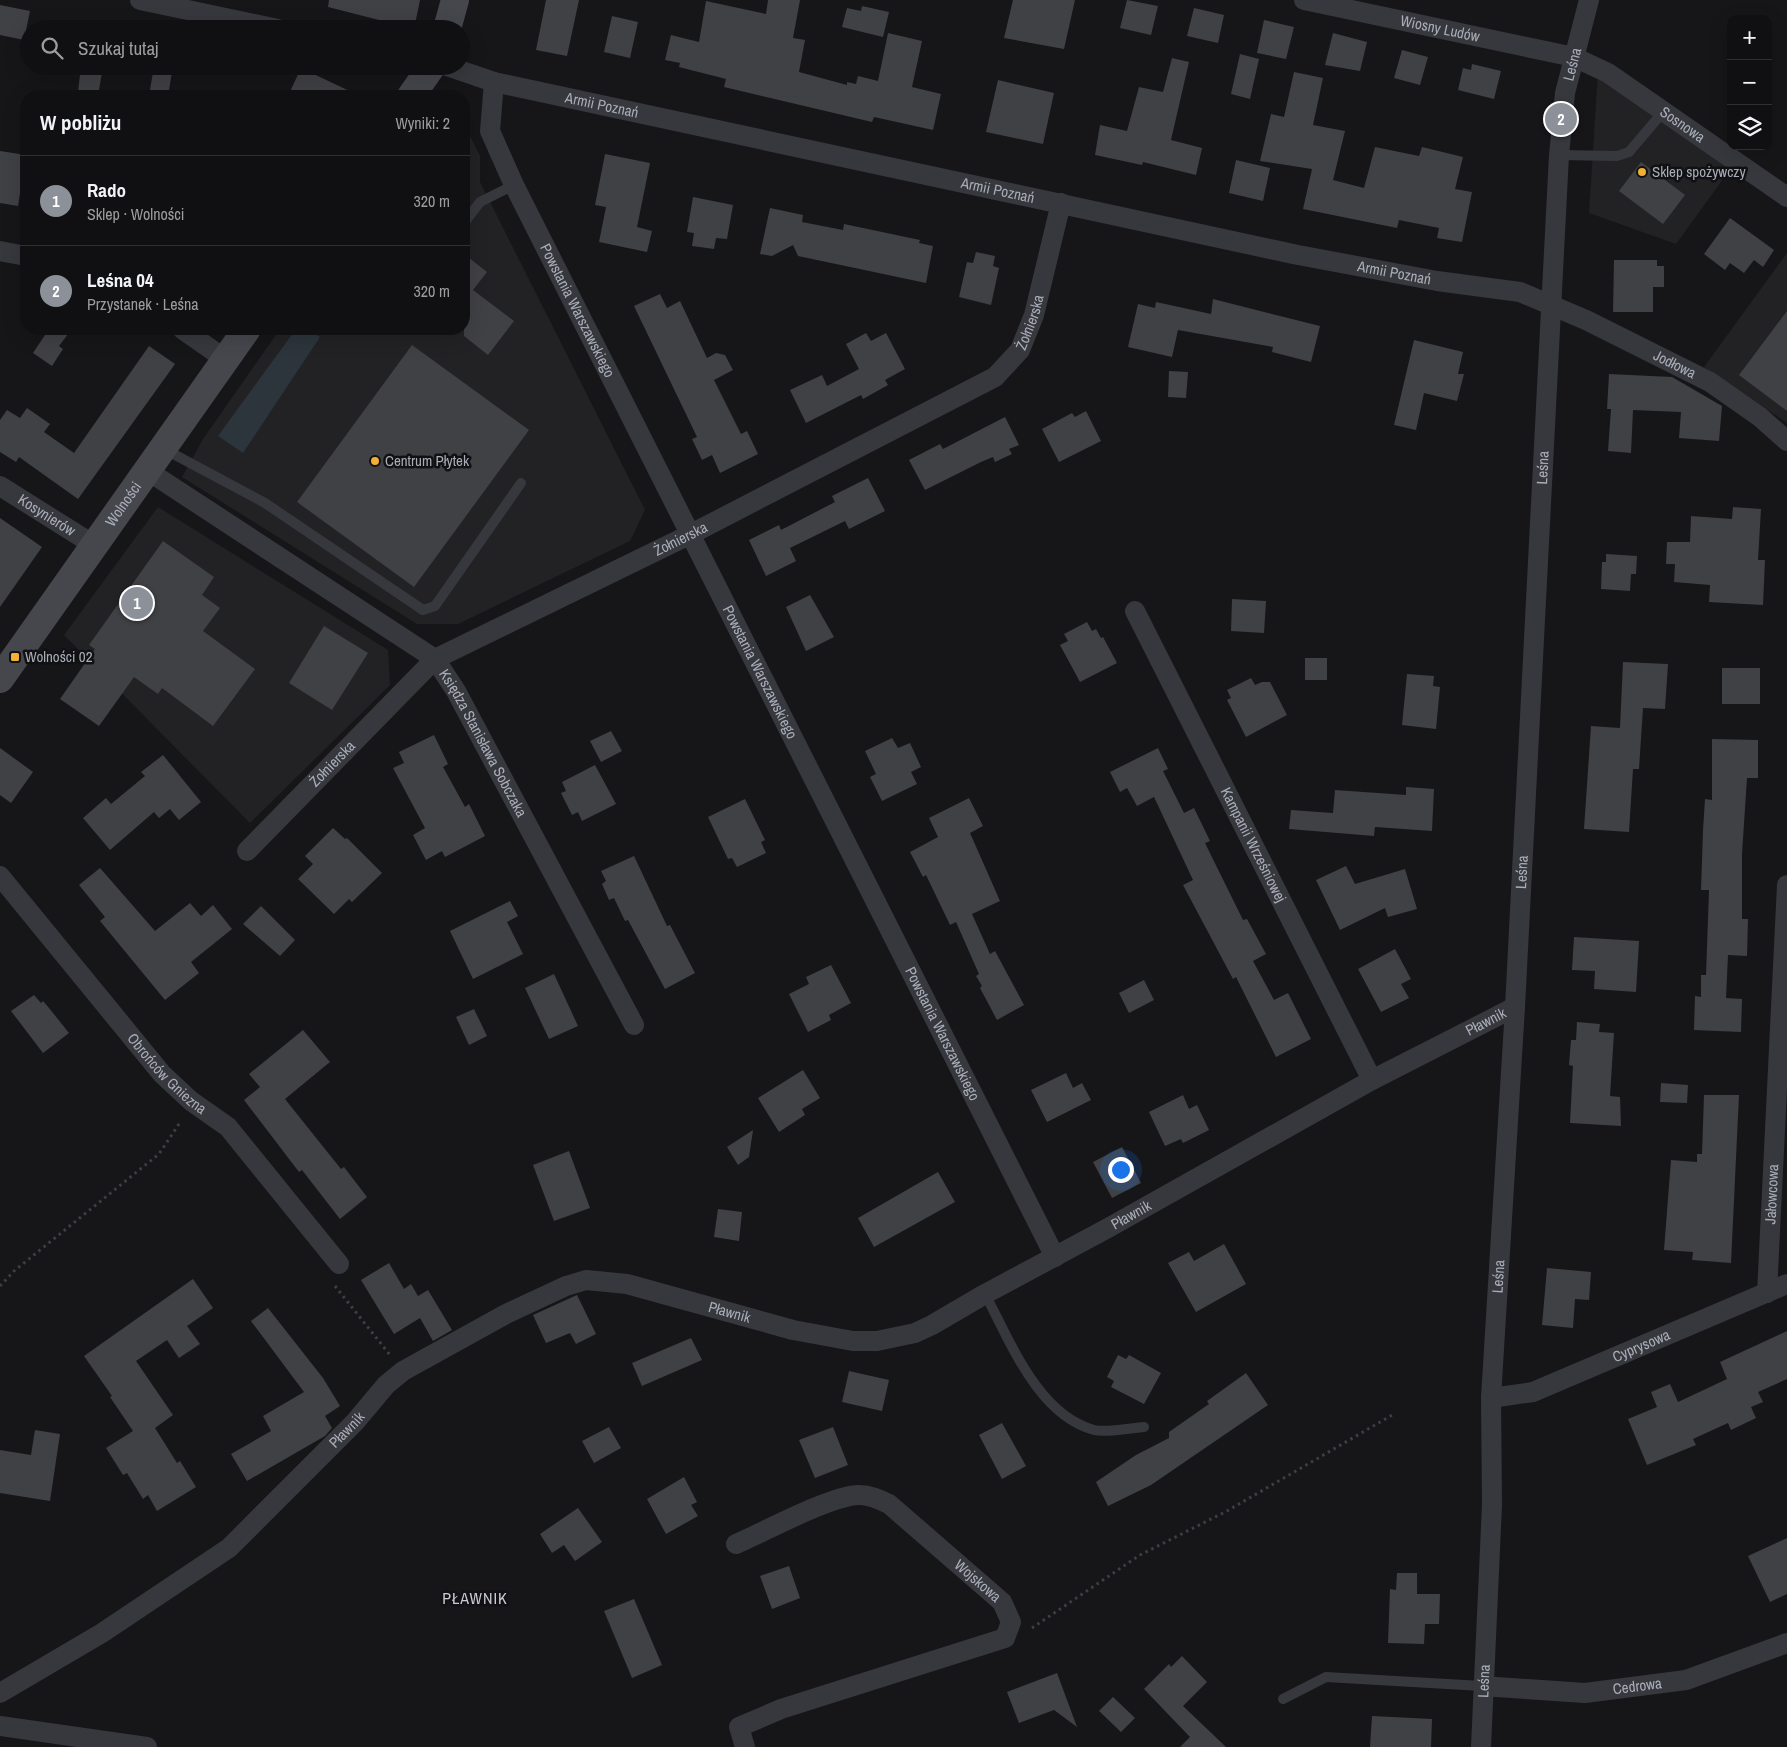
<!DOCTYPE html>
<html lang="pl">
<meta charset="utf-8">
<style>
:root{--surface:#101012;--page:#1e1e20;--text:#f1f3f6;--muted:#9c9d9f;--line:#303032;--accent:#8c9099}
body{margin:0;font-family:"Archivo Narrow",sans-serif;background:var(--page);color:var(--text)}
.controls{position:absolute;right:15px;top:15px;display:grid;overflow:hidden;border-radius:10px;box-shadow:0 5px 20px #0002}
.controls button{width:45px;height:45px;display:grid;place-items:center;padding:0;border:0;border-bottom:1px solid var(--line);background:var(--surface);color:var(--text);font:25px sans-serif}
.you{position:absolute;left:1120px;top:1169px;width:18px;height:18px;margin:-12px;border:4px solid #fff;border-radius:50%;background:#1a73e8;box-shadow:0 0 0 8px #1a73e833}
.badge{display:grid;place-items:center;width:32px;height:32px;border-radius:50%;background:var(--accent);color:#fff;font-size:16px;font-weight:700}
.pin{position:absolute;translate:-50% -50%;border:2px solid #fff;box-shadow:0 1px 5px #0006}
.list{margin:0;padding:0;list-style:none}
h2{display:flex;justify-content:space-between;align-items:center;height:65px;margin:0;padding:0 20px;font-size:21px}
h2 small{font-size:16px;font-weight:400;color:var(--muted)}
.list li{display:grid;grid-template-columns:32px 1fr auto;gap:15px;align-items:center;box-sizing:border-box;height:90px;padding:0 20px;border-top:1px solid var(--line)}
.list b{display:block;font-size:19px;white-space:nowrap}
.list p{margin:0;font-size:16px;white-space:nowrap;color:var(--muted)}
.list em{font-size:16px;font-style:normal;color:var(--muted)}
.icon{flex:none;width:28px;height:28px;fill:none;stroke:currentColor;stroke-width:2;stroke-linecap:round;stroke-linejoin:round}
.map{position:relative;flex:none;width:1787px;height:1747px;overflow:hidden}
.search{position:absolute;background:var(--surface);box-shadow:0 5px 20px #0002;left:20px;top:20px;width:450px;height:55px;display:flex;align-items:center;gap:12px;box-sizing:border-box;padding:0 18px;border-radius:28px;color:var(--muted);font-size:19px}
.panel{position:absolute;background:var(--surface);box-shadow:0 5px 20px #0002;left:20px;top:90px;width:450px;height:245px;border-radius:20px}
.map>svg:first-child{display:block}
.built{fill:#222225}
.water{fill:#2c353c}
.building{fill:#404145}
.lines{fill:none;stroke-linecap:round;stroke-linejoin:round}
.path{stroke:#3d3f44;stroke-width:3;stroke-dasharray:2.5 4;stroke-linecap:butt}
.lane{stroke:#37383d;stroke-width:10}
.street{stroke:#37383d;stroke-width:20}
.secondary{stroke:#45474d;stroke-width:28}
.poi-dot{fill:#f2b134;stroke:#111113;stroke-width:2}
.labels{text-anchor:middle;stroke-width:5;stroke-linejoin:round;paint-order:stroke}
.street-label{font-size:15px;fill:#a8adb8;stroke:#111113}
.poi-label{font-size:15px;fill:#a8adb8;stroke:#111113;text-anchor:start}
.neighbourhood-label{font-size:16px;letter-spacing:1px;fill:#c9ccd4;stroke:#111113}
</style>
<div class="map">
<svg width="1787" height="1747" viewBox="0 0 1787 1747">
<rect width="100%" height="100%" fill="#161618"/>
<!-- built -->
<g class="built">
<polygon points="1598,72 1731,168 1676,244 1589,213"/>
<polygon points="464,124 480,156 480,182 645,510 630,541 458,624 417,624 182,477 203,439 280,329 464,329"/>
<polygon points="1787,253 1787,423 1704,367"/>
<polygon points="158,507 388,650 390,685 250,823 64,635"/>
</g>
<!-- water -->
<polygon class="water" points="296,329 306,329 320,337 243,453 218,436"/>
<!-- building -->
<g class="building">
<polygon points="329,0 420,0 414,29 378,22 379,20 328,7"/>
<polygon points="546,0 579,0 567,56 536,50"/>
<polygon points="768,0 800,0 793,38 805,40 799,72 847,85 847,82 856,84 858,76 878,81 888,33 922,41 912,87 941,94 933,130 874,117 872,122 724,87 726,79 679,67 680,63 665,60 671,35 699,42 706,1 766,14"/>
<polygon points="1013,0 1075,0 1064,49 1004,38"/>
<polygon points="1127,0 1158,6 1151,35 1120,28"/>
<polygon points="0,5 30,11 24,40 0,35"/>
<polygon points="862,6 889,12 883,37 842,27 847,8 861,11"/>
<polygon points="1194,8 1224,15 1218,43 1187,36"/>
<polygon points="612,16 638,22 630,58 604,52"/>
<polygon points="1264,20 1294,27 1286,59 1257,53"/>
<polygon points="1333,33 1367,42 1360,71 1325,65"/>
<polygon points="1402,50 1428,57 1420,85 1394,78"/>
<polygon points="1240,54 1259,59 1250,99 1231,94"/>
<polygon points="1172,58 1189,62 1171,140 1202,148 1196,175 1143,162 1142,165 1095,155 1100,125 1127,131 1139,87 1163,92"/>
<polygon points="1472,64 1501,71 1494,99 1458,90 1463,68 1471,70"/>
<polygon points="81,66 103,66 98,96 78,92"/>
<polygon points="154,66 173,66 168,96 149,96"/>
<polygon points="301,68 360,96 288,96"/>
<polygon points="1294,72 1323,78 1313,125 1345,131 1333,180 1364,188 1375,147 1419,156 1422,147 1463,157 1455,189 1472,192 1462,242 1437,238 1439,228 1399,220 1397,228 1303,209 1312,169 1260,161 1271,114 1284,117"/>
<polygon points="998,80 1054,93 1043,144 986,132"/>
<polygon points="0,151 26,155 18,206 0,203"/>
<polygon points="605,154 650,163 637,227 652,231 647,252 599,242 606,207 595,205"/>
<polygon points="1236,160 1270,168 1263,201 1229,193"/>
<polygon points="1641,162 1685,195 1663,224 1619,191"/>
<polygon points="693,197 733,205 727,239 716,238 714,249 692,246 694,233 687,232"/>
<polygon points="770,208 803,215 802,222 843,230 844,224 920,240 919,243 933,246 926,283 798,256 793,245 772,256 760,254"/>
<polygon points="1730,218 1774,250 1763,267 1754,260 1744,273 1730,263 1725,270 1704,254"/>
<polygon points="976,252 995,256 993,266 999,268 991,305 959,297 967,262 973,263"/>
<polygon points="464,254 487,272 473,290 514,321 488,355 464,336"/>
<polygon points="1614,260 1657,260 1657,266 1664,266 1664,287 1653,287 1653,312 1613,312"/>
<polygon points="660,294 667,308 680,301 707,358 716,353 725,355 733,370 714,380 741,434 747,431 758,454 720,473 712,455 702,460 692,439 697,437 634,306"/>
<polygon points="1213,299 1320,326 1311,362 1272,352 1273,347 1178,330 1172,357 1128,347 1138,304 1155,308 1156,302 1211,314"/>
<polygon points="1787,311 1787,411 1739,375"/>
<polygon points="49,329 72,329 59,346 63,349 52,366 33,353"/>
<polygon points="866,333 871,341 886,333 905,369 885,380 888,385 863,399 861,395 806,423 790,390 822,375 827,386 859,369 846,344"/>
<polygon points="1414,340 1463,352 1458,374 1464,374 1457,401 1424,393 1416,430 1394,425"/>
<polygon points="412,345 529,430 414,587 297,502"/>
<polygon points="149,346 175,364 78,499 19,457 16,462 0,452 0,420 7,410 20,418 27,408 50,424 44,432 74,453"/>
<polygon points="1169,371 1188,372 1186,398 1168,397"/>
<polygon points="1609,374 1672,377 1722,406 1719,441 1679,438 1681,412 1633,410 1631,453 1608,451 1611,409 1607,409"/>
<polygon points="1086,411 1101,441 1059,462 1042,429 1072,413 1075,417"/>
<polygon points="1005,417 1019,445 1009,449 1012,454 995,462 993,457 981,462 925,490 909,460 940,444 943,449"/>
<polygon points="868,478 885,511 849,529 845,521 790,548 796,561 766,576 749,540 779,525 781,530 835,502 832,496"/>
<polygon points="1733,507 1761,509 1758,560 1765,560 1763,605 1709,602 1710,585 1674,582 1675,564 1666,564 1667,542 1690,542 1691,516 1732,519"/>
<polygon points="0,518 42,547 0,607"/>
<polygon points="163,541 214,577 202,595 220,608 203,631 255,669 213,726 162,688 158,694 134,677 99,726 60,699 95,649 89,645"/>
<polygon points="1606,554 1637,556 1636,574 1631,574 1630,591 1601,589 1602,562 1606,562"/>
<polygon points="810,595 834,637 806,651 786,607"/>
<polygon points="1232,599 1266,601 1264,633 1231,631"/>
<polygon points="1087,622 1092,631 1096,629 1101,638 1103,637 1117,663 1080,682 1060,645 1068,641 1064,634"/>
<polygon points="324,626 368,653 332,710 289,683"/>
<rect x="1305" y="658" width="22" height="22"/>
<polygon points="1623,662 1668,664 1665,709 1643,708 1639,769 1633,769 1629,832 1584,829 1591,726 1620,728"/>
<rect x="1722" y="668" width="38" height="36"/>
<polygon points="1407,674 1434,676 1433,686 1440,687 1436,729 1402,725"/>
<polygon points="1251,678 1255,685 1262,682 1270,682 1287,715 1246,737 1227,700 1231,698 1227,690"/>
<polygon points="611,731 622,751 601,762 590,741"/>
<polygon points="434,735 448,764 443,767 465,807 469,804 485,836 445,857 442,851 426,860 413,835 425,828 393,768 404,763 399,752"/>
<polygon points="892,738 898,748 910,743 921,767 911,772 917,784 882,801 870,777 876,774 865,751"/>
<polygon points="1712,739 1758,740 1758,778 1747,778 1742,854 1742,919 1748,919 1747,956 1728,955 1726,998 1742,999 1741,1032 1694,1030 1695,996 1701,997 1701,975 1706,975 1709,890 1701,890 1703,830 1705,799 1712,800"/>
<polygon points="0,748 33,772 11,803 0,795"/>
<polygon points="1158,748 1168,769 1163,771 1184,813 1194,808 1210,841 1205,843 1243,920 1247,919 1266,954 1253,961 1274,1000 1288,993 1311,1039 1276,1057 1236,977 1233,979 1183,885 1193,880 1154,797 1137,806 1127,788 1120,792 1110,772"/>
<polygon points="163,755 201,802 179,820 170,809 159,818 154,812 110,850 83,818 106,798 111,804 145,776 141,772"/>
<polygon points="595,765 616,804 582,821 578,812 572,815 561,793 566,791 562,782"/>
<polygon points="1406,787 1434,789 1432,831 1375,827 1374,836 1289,829 1291,810 1333,813 1335,790 1406,795"/>
<polygon points="969,798 983,826 970,833 1000,901 972,914 990,954 995,951 1024,1005 997,1020 980,988 982,986 976,976 979,974 956,922 950,925 926,875 923,877 910,852 938,837 929,818"/>
<polygon points="745,799 765,840 761,842 766,853 737,867 732,858 728,859 708,817"/>
<polygon points="333,828 345,839 347,838 382,873 352,902 349,899 334,914 298,879 313,864 305,856"/>
<polygon points="634,856 667,926 670,925 695,973 665,989 628,920 625,921 614,898 609,900 602,884 606,881 601,871"/>
<polygon points="1346,866 1355,884 1405,869 1417,909 1388,917 1385,908 1340,930 1316,880"/>
<polygon points="100,868 155,931 190,903 201,916 213,905 232,929 191,962 199,973 165,1000 100,921 105,917 79,885"/>
<polygon points="510,901 518,916 507,922 523,954 473,979 450,931"/>
<polygon points="261,906 295,940 280,956 243,924"/>
<polygon points="1574,937 1639,941 1636,992 1594,989 1595,971 1572,970"/>
<polygon points="1395,949 1411,979 1401,984 1409,998 1381,1012 1358,969"/>
<polygon points="831,965 851,1003 829,1015 831,1020 808,1032 789,994 809,984 806,977"/>
<polygon points="554,974 578,1026 549,1039 525,988"/>
<polygon points="1144,980 1154,1000 1129,1013 1119,993"/>
<polygon points="34,995 41,1003 43,1001 49,1008 69,1033 43,1053 11,1011"/>
<polygon points="474,1009 487,1036 469,1045 456,1017"/>
<polygon points="1577,1022 1600,1024 1599,1032 1614,1033 1610,1096 1620,1097 1621,1126 1570,1123 1573,1066 1569,1065 1571,1040 1576,1040"/>
<polygon points="303,1030 330,1062 285,1099 341,1169 344,1167 367,1197 340,1219 302,1170 299,1172 244,1100 260,1087 249,1074"/>
<polygon points="803,1070 820,1098 802,1109 805,1115 779,1132 758,1098"/>
<polygon points="1066,1073 1073,1088 1082,1083 1091,1100 1047,1122 1031,1090"/>
<polygon points="1661,1083 1688,1085 1687,1103 1660,1102"/>
<polygon points="1183,1095 1189,1109 1197,1105 1209,1130 1183,1143 1181,1139 1165,1146 1149,1112"/>
<polygon points="1704,1095 1739,1095 1731,1263 1692,1260 1693,1252 1664,1250 1671,1160 1697,1162 1697,1154 1702,1154"/>
<polygon points="753,1130 749,1157 738,1165 727,1147"/>
<polygon points="1122,1147 1141,1183 1112,1198 1093,1162"/>
<polygon points="569,1151 590,1208 554,1221 533,1165"/>
<polygon points="938,1172 955,1202 874,1247 858,1218"/>
<polygon points="718,1209 742,1212 739,1241 714,1237"/>
<polygon points="1224,1244 1246,1284 1196,1312 1168,1263 1189,1252 1194,1261"/>
<polygon points="389,1263 404,1289 411,1284 418,1296 428,1290 452,1330 433,1341 420,1318 394,1334 361,1280"/>
<polygon points="1547,1268 1591,1272 1589,1300 1575,1299 1573,1328 1542,1325"/>
<polygon points="193,1279 213,1308 187,1326 200,1344 179,1358 167,1340 136,1361 173,1415 155,1428 177,1463 180,1461 196,1487 157,1511 148,1495 143,1499 127,1473 123,1475 106,1448 133,1431 110,1397 112,1396 84,1356"/>
<polygon points="577,1295 596,1334 576,1344 570,1333 546,1343 533,1315"/>
<polygon points="268,1308 323,1378 340,1406 325,1416 332,1428 325,1436 247,1481 231,1454 271,1431 263,1416 304,1392 251,1321"/>
<polygon points="1787,1331 1787,1379 1758,1392 1763,1402 1751,1407 1756,1418 1731,1430 1728,1423 1693,1439 1696,1445 1647,1465 1628,1419 1657,1407 1651,1392 1670,1384 1678,1402 1727,1379 1720,1362"/>
<polygon points="691,1338 702,1360 642,1386 632,1363"/>
<polygon points="1118,1355 1126,1359 1129,1355 1161,1373 1144,1404 1111,1387 1114,1381 1107,1377"/>
<polygon points="849,1371 889,1380 882,1411 842,1402"/>
<polygon points="1246,1373 1268,1405 1151,1485 1108,1506 1096,1482 1136,1455 1169,1438 1169,1432 1209,1404 1207,1401"/>
<polygon points="1002,1423 1026,1466 1002,1479 979,1435"/>
<polygon points="609,1427 621,1448 594,1463 582,1441"/>
<polygon points="833,1427 848,1465 815,1478 799,1440"/>
<polygon points="35,1430 60,1434 50,1501 0,1493 0,1450 31,1455"/>
<polygon points="684,1477 697,1502 691,1505 698,1516 666,1534 647,1499"/>
<polygon points="578,1508 602,1542 575,1561 564,1545 552,1553 540,1534"/>
<polygon points="1787,1538 1787,1594 1770,1602 1748,1556"/>
<polygon points="789,1566 800,1598 772,1609 760,1576"/>
<polygon points="1397,1573 1417,1573 1417,1594 1440,1594 1439,1624 1425,1624 1424,1644 1388,1643 1390,1589 1396,1590"/>
<polygon points="634,1599 662,1665 632,1678 604,1611"/>
<polygon points="1182,1656 1207,1682 1183,1706 1226,1747 1180,1747 1190,1737 1144,1689 1169,1664 1171,1667"/>
<polygon points="1057,1673 1077,1727 1054,1710 1019,1723 1007,1692"/>
<polygon points="1113,1697 1135,1718 1121,1732 1099,1711"/>
<polygon points="1372,1716 1432,1719 1431,1747 1370,1747"/>
</g>
<g class="lines">
<!-- path -->
<g class="path">
<polyline points="0,1286 14,1271 159,1154 181,1121"/>
<polyline points="335,1286 390,1355"/>
<polyline points="1032,1628 1140,1555 1227,1511 1394,1414"/>
</g>
<!-- lane -->
<g class="lane">
<polyline points="1559,155 1617,156 1629,152 1663,112"/>
<polyline points="464,223 480,202 514,185"/>
<polyline points="164,449 265,503 423,610 435,606 521,483"/>
<path d="M985,1294c25,47 53,121 109,136 12,3 37,-2 50,-3"/>
<polyline points="1283,1699 1326,1677 1482,1686"/>
</g>
<!-- street -->
<g class="street">
<polyline points="140,0 278,29"/>
<path id="s1" d="M1304,0l270,57 34,16 179,124"/>
<path id="s2" d="M447,66l47,16 804,173 139,26 83,11 66,28 124,62 50,35 27,24"/>
<path id="s3" d="M494,82l-4,49 24,54 541,1072"/>
<polyline points="0,251 26,256"/>
<polyline points="182,329 225,359"/>
<path id="s4" d="M148,471l287,188 21,32 178,334"/>
<path id="s5" d="M0,486l94,59"/>
<path id="s6" d="M1135,611l237,469"/>
<path id="s7" d="M247,851l188,-192 256,-125 304,-157 25,-27 14,-35 27,-112"/>
<path id="s8" d="M0,876l162,198 29,27 37,26 111,137"/>
<path id="s9" d="M1767,1293l20,-408"/>
<path id="s10" d="M1491,1398l42,-6 254,-108"/>
<path id="s11" d="M736,1544c28,-12 96,-49 123,-49 11,0 20,4 30,9l113,98 9,20 -6,16 -224,71 -42,18 6,20"/>
<path id="s12" d="M1482,1686l103,7 101,-13 101,-37"/>
<path id="s13" d="M0,1693l102,-60 127,-85 126,-126 31,-37 17,-14 103,-57 60,-28 20,-6 41,4 166,46 60,11h24l38,-8 17,-8 53,-31 123,-66 264,-148 143,-73"/>
<polyline points="0,1726 147,1747"/>
<path id="s14" d="M1481,1747l11,-242 -1,-107 24,-391 44,-852 6,-62 24,-93"/>
</g>
<!-- secondary -->
<g class="secondary">
<polyline points="447,29 455,0"/>
<polyline points="411,96 432,66"/>
<path id="s15" d="M0,679l247,-350"/>
</g>
</g>
<!-- markers -->
<g class="poi-dot">
<circle cx="1642" cy="172" r="5"/>
<circle cx="375" cy="461" r="5"/>
<rect x="10" y="652" width="10" height="10" rx="2.5"/>
</g>
<g class="labels">
<!-- street labels -->
<g class="street-label">
<text dy="5" stroke="none"><textPath href="#s1" startOffset="139">Wiosny Ludów</textPath></text>
<text dy="5" stroke="none"><textPath href="#s14" startOffset="1686">Leśna</textPath></text>
<text dy="5" stroke="none"><textPath href="#s2" startOffset="160">Armii Poznań</textPath></text>
<text dy="5" stroke="none"><textPath href="#s1" startOffset="404">Sosnowa</textPath></text>
<text dy="5" stroke="none"><textPath href="#s2" startOffset="565">Armii Poznań</textPath></text>
<text dy="5" stroke="none"><textPath href="#s2" startOffset="970">Armii Poznań</textPath></text>
<text dy="5" stroke="none"><textPath href="#s3" startOffset="249">Powstania Warszawskiego</textPath></text>
<text dy="5" stroke="none"><textPath href="#s7" startOffset="962">Żołnierska</textPath></text>
<text dy="5" stroke="none"><textPath href="#s2" startOffset="1268">Jodłowa</textPath></text>
<text dy="5" stroke="none"><textPath href="#s14" startOffset="1281">Leśna</textPath></text>
<text dy="5" stroke="none"><textPath href="#s15" startOffset="214">Wolności</textPath></text>
<text dy="5" stroke="none"><textPath href="#s5" startOffset="55">Kosynierów</textPath></text>
<text dy="5" stroke="none"><textPath href="#s7" startOffset="542">Żołnierska</textPath></text>
<text dy="5" stroke="none"><textPath href="#s3" startOffset="654">Powstania Warszawskiego</textPath></text>
<text dy="5" stroke="none"><textPath href="#s4" startOffset="440">Księdza Stanisława Sobczaka</textPath></text>
<text dy="5" stroke="none"><textPath href="#s7" startOffset="122">Żołnierska</textPath></text>
<text dy="5" stroke="none"><textPath href="#s6" startOffset="262">Kampanii Wrześniowej</textPath></text>
<text dy="5" stroke="none"><textPath href="#s14" startOffset="876">Leśna</textPath></text>
<text dy="5" stroke="none"><textPath href="#s13" startOffset="1712">Pławnik</textPath></text>
<text dy="5" stroke="none"><textPath href="#s3" startOffset="1059">Powstania Warszawskiego</textPath></text>
<text dy="5" stroke="none"><textPath href="#s8" startOffset="259">Obrońców Gniezna</textPath></text>
<text dy="5" stroke="none"><textPath href="#s9" startOffset="99">Jałowcowa</textPath></text>
<text dy="5" stroke="none"><textPath href="#s13" startOffset="1308">Pławnik</textPath></text>
<text dy="5" stroke="none"><textPath href="#s14" startOffset="471">Leśna</textPath></text>
<text dy="5" stroke="none"><textPath href="#s13" startOffset="872">Pławnik</textPath></text>
<text dy="5" stroke="none"><textPath href="#s10" startOffset="160">Cyprysowa</textPath></text>
<text dy="5" stroke="none"><textPath href="#s13" startOffset="438">Pławnik</textPath></text>
<text dy="5" stroke="none"><textPath href="#s11" startOffset="282">Wojskowa</textPath></text>
<text dy="5" stroke="none"><textPath href="#s14" startOffset="66">Leśna</textPath></text>
<text dy="5" stroke="none"><textPath href="#s12" startOffset="156">Cedrowa</textPath></text>
</g>
<!-- poi labels -->
<g class="poi-label">
<text x="1652" y="177">Sklep spożywczy</text>
<text x="385" y="466">Centrum Płytek</text>
<text x="25" y="662">Wolności 02</text>
</g>
<!-- neighbourhood labels -->
<g class="neighbourhood-label">
<text x="475" y="1604">PŁAWNIK</text>
</g>
</g>
</svg>
<div class="controls">
<button>+</button>
<button>−</button>
<button><svg class="icon" aria-label="layers" viewBox="0 0 24 24"><path d="M12 4l9 5-9 5-9-5zM3 14l9 5 9-5"/></svg></button>
</div>
<div class="you"></div>
<div class="pin badge" style="left:137px;top:603px">1</div>
<div class="pin badge" style="left:1561px;top:119px">2</div>
<div class="search"><svg class="icon" aria-label="search" viewBox="0 0 24 24"><circle cx="10" cy="10" r="6"/><path d="M15 15l6 6"/></svg>Szukaj tutaj</div>
<section class="panel">
<h2>W pobliżu<small>Wyniki: 2</small></h2>
<ul class="list">
<li><span class="badge">1</span><div><b>Rado</b><p>Sklep · Wolności</p></div><em>320 m</em></li>
<li><span class="badge">2</span><div><b>Leśna 04</b><p>Przystanek · Leśna</p></div><em>320 m</em></li>
</ul>
</section>
</div>
